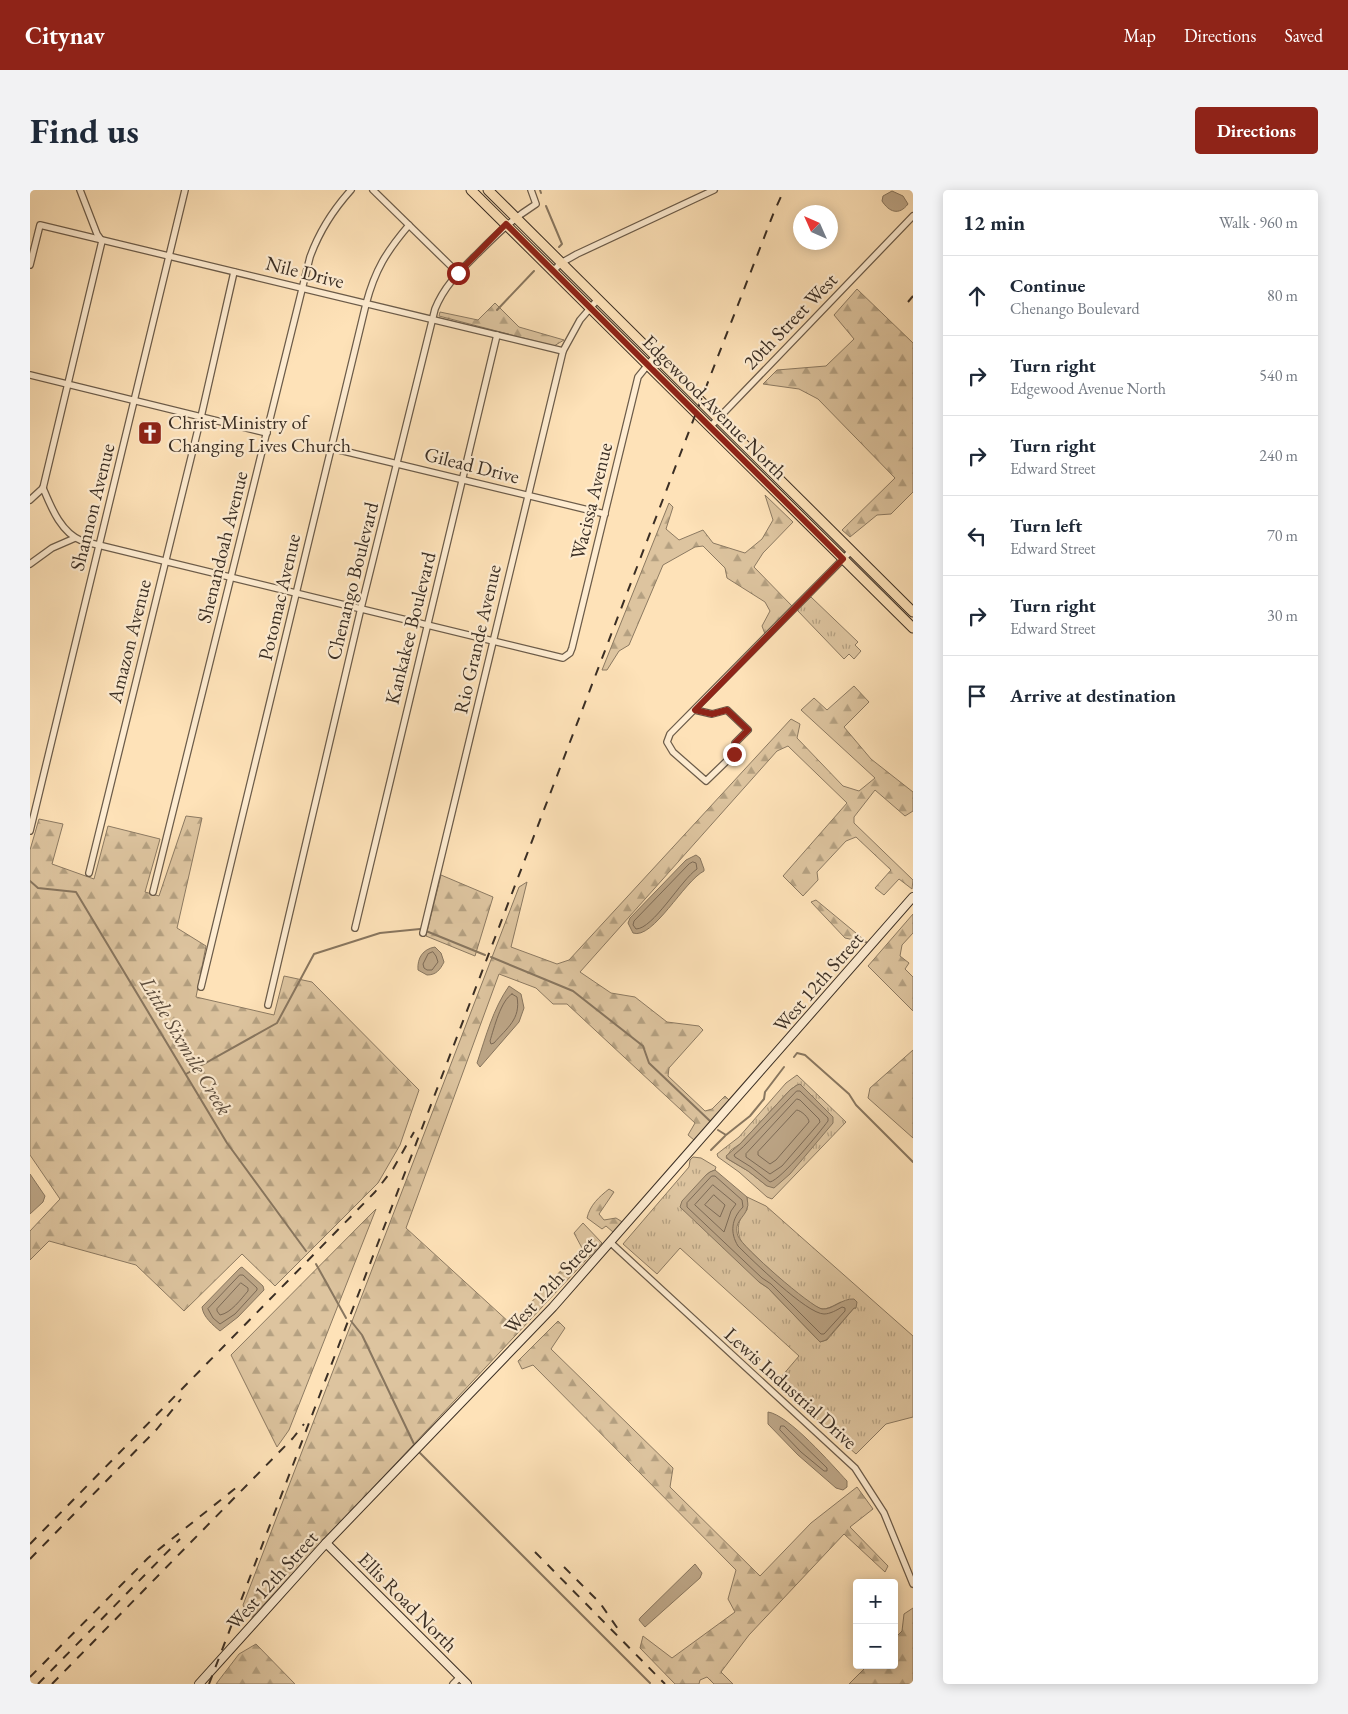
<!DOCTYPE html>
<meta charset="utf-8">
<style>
:root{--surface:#fff;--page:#f2f2f3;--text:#1f2937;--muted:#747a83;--line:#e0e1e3;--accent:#8f2418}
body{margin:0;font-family:"EB Garamond",serif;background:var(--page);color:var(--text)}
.controls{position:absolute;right:15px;bottom:15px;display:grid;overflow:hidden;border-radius:5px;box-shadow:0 2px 12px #0003}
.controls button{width:45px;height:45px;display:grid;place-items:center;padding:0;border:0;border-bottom:1px solid var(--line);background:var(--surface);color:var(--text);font:25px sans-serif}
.compass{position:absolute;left:763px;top:15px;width:45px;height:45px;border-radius:50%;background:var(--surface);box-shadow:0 2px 12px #0003;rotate:315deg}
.stop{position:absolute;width:15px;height:15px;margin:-11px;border:4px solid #8f2418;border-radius:50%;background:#fff}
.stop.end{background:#8f2418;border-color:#fff;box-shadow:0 1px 5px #0008}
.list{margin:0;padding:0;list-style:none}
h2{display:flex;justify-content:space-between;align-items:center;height:65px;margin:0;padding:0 20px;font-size:21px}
h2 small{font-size:16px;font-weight:400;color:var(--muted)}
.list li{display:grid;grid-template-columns:32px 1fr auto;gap:15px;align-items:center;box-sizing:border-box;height:80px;padding:0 20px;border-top:1px solid var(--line)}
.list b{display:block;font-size:19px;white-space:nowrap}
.list p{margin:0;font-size:16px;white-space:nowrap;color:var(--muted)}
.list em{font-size:16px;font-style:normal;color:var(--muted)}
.icon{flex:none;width:28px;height:28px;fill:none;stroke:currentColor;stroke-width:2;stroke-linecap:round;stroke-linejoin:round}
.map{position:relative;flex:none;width:883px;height:1494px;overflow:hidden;border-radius:5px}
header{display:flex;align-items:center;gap:30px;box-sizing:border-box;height:70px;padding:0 25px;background:var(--accent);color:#fff}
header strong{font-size:24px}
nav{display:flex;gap:28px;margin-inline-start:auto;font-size:18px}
.intro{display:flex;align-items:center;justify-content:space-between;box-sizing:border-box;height:120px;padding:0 30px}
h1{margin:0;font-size:35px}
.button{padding:12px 22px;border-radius:5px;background:var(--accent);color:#fff;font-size:18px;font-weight:700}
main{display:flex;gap:30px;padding:0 30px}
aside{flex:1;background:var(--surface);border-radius:5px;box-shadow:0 2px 12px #0003}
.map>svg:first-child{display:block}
.grass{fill:url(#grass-tufts);stroke:#8c7a62;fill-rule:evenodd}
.forest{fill:url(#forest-firs);stroke:#8c7a62}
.water{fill:#bca586;stroke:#88765f}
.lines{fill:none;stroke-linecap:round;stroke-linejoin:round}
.shore{stroke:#7c6a56;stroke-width:1}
.stream{stroke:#88765f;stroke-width:2}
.street-casing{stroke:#6c5c4a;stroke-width:8}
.secondary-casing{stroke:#3b2f25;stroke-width:10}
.primary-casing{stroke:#3b2f25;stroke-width:11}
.street{stroke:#feecd1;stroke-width:5.5}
.secondary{stroke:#feecd1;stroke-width:8}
.primary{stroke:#fee2b8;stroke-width:9}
.rail{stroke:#3b2f25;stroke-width:2;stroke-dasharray:9 9;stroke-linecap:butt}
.route{stroke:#8f2418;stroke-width:6}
.labels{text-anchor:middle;stroke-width:4.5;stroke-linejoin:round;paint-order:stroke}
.street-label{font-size:20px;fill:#3b2f25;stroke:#feecd1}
.poi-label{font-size:20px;fill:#3b2f25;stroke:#feecd1;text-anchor:start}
.water-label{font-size:21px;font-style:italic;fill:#5b4c3d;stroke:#feecd1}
</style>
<header>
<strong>Citynav</strong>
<nav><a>Map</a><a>Directions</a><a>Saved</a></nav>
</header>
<div class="intro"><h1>Find us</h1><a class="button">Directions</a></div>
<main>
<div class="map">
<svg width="883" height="1494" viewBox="0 0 883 1494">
<defs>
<pattern id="grass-tufts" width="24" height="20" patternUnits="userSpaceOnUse" patternTransform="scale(1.25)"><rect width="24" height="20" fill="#ddc49f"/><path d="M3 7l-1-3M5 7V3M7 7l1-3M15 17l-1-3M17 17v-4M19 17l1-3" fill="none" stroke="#b4a081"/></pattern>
<pattern id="forest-firs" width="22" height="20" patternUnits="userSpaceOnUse" patternTransform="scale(1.25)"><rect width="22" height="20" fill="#ddc49f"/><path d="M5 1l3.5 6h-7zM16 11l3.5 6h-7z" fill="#b4a081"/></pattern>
</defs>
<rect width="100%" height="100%" fill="#fee2b8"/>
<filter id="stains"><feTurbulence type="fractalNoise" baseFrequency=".004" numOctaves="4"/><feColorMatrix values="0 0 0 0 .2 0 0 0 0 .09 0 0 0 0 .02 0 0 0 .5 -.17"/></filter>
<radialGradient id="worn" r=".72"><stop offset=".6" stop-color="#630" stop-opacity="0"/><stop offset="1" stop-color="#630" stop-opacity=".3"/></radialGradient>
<!-- grass -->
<g class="grass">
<polygon points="781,407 828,452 825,455 831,461 824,469 819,464 814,469 767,420"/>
<path d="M767,885l49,47 -74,77 -5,-2 -28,-25 -21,-15 -1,-3 22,-17 47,-54zM767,895l-30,101 -19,-15 -22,-13 5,-8 9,-6 50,-54z"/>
<path d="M663,967l8,1 15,9 -1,3 -5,2 -4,3 53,107 9,6 52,54 7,-2 27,-32h2l-15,-6c-5,2 -12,7 -18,7 -13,0 -69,-54 -81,-66 -6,-12 -5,-23 5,-33v-13l19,9 147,130v81l-27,7 -30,30 -80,-71 23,-27 -119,-108 -23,26 -34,-30 66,-77 1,-7z"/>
</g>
<!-- forest -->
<g class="forest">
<polygon points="827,99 883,153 883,302 861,324 847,325 820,347 812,340 865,288 788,209 769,199 733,194 747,180 796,176 824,149 804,125"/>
<polygon points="465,113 489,137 534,150 524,156 409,126 410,122 448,130"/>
<polygon points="735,305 763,332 733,363 724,377 762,416 735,444 732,436 740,421 735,412 697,388 695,378 673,356 665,357 633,375 599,455 589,461 577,480 572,480 639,313 643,317 636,339 649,350 673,340 683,353 715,363 732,349 743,330"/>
<polygon points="824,496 839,512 814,537 841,569 883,602 883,621 875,626 845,600 824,627 824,633 883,690 882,699 869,689 854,705 845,698 861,680 826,647 816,651 787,682 788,690 773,706 753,686 817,613 758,556 747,561 550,782 581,803 605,807 637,832 669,836 673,840 639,878 638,886 675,921 682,919 695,906 700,911 664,950 658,945 665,933 537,814 523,814 506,798 469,784 376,1038 481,1134 552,1058 544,1043 553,1033 572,1053 222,1427 218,1427 213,1415 489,697 497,692 481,757 527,774 539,770 761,529 770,534 767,548 813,596 829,601 845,588 771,520 784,508 797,520"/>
<polygon points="156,626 172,628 147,738 176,756 166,807 244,825 254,786 282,792 389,900 370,955 348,993 245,1096 212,1064 154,1121 106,1075 19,1051 0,1070 0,1041 30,1009 0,965 0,660 9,629 33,634 22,674 64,689 78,636 130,649 115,702 129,706"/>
<polygon points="411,685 463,707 445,766 396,746"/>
<polygon points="786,710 838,753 815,748 781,712"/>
<polygon points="883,724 883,743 872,755 870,766 879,773 875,779 883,787 883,821 838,776"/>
<polygon points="883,860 883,948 838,908 840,898"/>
<path d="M579,999l5,3 -15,22 5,6 12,-2 8,5 -11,9 -7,-6 -4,3 -15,-11c3,-13 12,-21 22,-29z"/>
<polygon points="346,1019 259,1240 247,1257 201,1165"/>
<polygon points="528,1131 535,1138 521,1159 643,1278 640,1297 730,1386 781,1333 827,1297 843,1319 820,1337 858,1376 855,1382 814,1344 719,1445 691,1482 703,1494 684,1494 677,1487 670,1490 669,1494 645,1494 610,1458 613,1446 642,1468 705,1422 698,1409 706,1380 503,1175 492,1179 488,1171"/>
<polygon points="883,1418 883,1494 819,1494 838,1475 864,1475 864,1449 872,1441 874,1424"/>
<polygon points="226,1454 265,1494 186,1494 209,1464"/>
</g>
<!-- water -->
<g class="water">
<path d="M862,1l11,5 5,8c-9,12 -19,8 -26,-3l1,-5z"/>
<path d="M666,665l4,3 4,11v2c-20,10 -51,69 -71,62l-5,-10 2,-5 56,-58z"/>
<path d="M405,757l6,6 3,9c-4,8 -8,13 -17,13l-9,-5c-1,-12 5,-21 17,-23z"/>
<path d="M479,796l12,8 3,14 -5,14 -39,45 -3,-4c9,-27 16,-54 32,-77z"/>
<polygon points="770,894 803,927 803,933 760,984 744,998 737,996 718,981 698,969 696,966 710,954 760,900 767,895"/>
<path d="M685,980l32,27c0,4 2,8 0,11 -2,10 -14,13 -9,28 4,11 73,71 84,73 11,1 20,-11 32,-10l3,3 -1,6h-2l-28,32 -6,2 -52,-54 -9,-6 -79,-75 2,-6 24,-26 4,-3z"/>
<polygon points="0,984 15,1006 13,1012 0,1024"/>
<path d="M212,1077l21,19 1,4 -26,27 -18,14c-7,-6 -17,-14 -18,-24l38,-39z"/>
<path d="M738,1222c21,3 64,53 79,69v6l-4,3 -7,-2 -38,-33 -30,-31z"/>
<polygon points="665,1374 672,1383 670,1388 615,1437 609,1430 610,1428"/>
</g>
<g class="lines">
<!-- shore -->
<g class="shore">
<path d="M663,672l3,1 1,6c-16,11 -44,60 -61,60l-3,-4 1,-4 55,-57z"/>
<polygon points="403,762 406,766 408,772 402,780 397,780 394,778 393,774 398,764"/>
<path d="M482,804l5,3c4,22 -10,31 -23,46l-3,1 -1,-3c4,-13 11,-41 22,-47z"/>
<path d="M767,901h3l28,27v3c-9,12 -46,58 -58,61l-19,-15 -16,-10 -1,-2 9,-8z"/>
<polygon points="767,909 770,910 789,929 790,932 752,976 740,984 716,967 716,964"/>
<path d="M767,920c5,1 12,8 12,12l-33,38 -6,4 -12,-9v-3z"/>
<path d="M682,986h3l27,24 1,7c-12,12 -13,26 -5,39 14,14 69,68 86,68 6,0 13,-4 18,-7l3,1v3l-21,23h-3l-50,-50 -9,-6 -75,-71v-4z"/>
<polygon points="683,995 706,1014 701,1021 694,1042 665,1015"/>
<polygon points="684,1005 695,1015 690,1027 675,1015"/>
<polygon points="210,1085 213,1085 227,1098 227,1100 205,1124 190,1134 183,1128 178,1119"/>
<path d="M211,1093l7,5v3c-7,8 -17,22 -28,24l-3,-4v-2z"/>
<polygon points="751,1236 754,1236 797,1278 797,1281 794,1281 771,1262 750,1240"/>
</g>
<!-- stream -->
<g class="stream">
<polyline points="510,0 511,3"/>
<polyline points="516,16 532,54 529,57"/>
<polyline points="467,120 504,81"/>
<polyline points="0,691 8,698 46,702 197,953 276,1061"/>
<polyline points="396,741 455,765"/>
<polyline points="461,767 543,801 613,856 619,873 680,931"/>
<polyline points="764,867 767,863 775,865 819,904 826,915 883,972"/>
<polyline points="156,884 247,833 284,764 350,743 390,739"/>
<polyline points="688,940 696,945 720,926 734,909 735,902 754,877"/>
<polyline points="681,960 695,946"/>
<polyline points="286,1074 316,1128"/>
<polyline points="321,1131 332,1145 384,1254"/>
<polyline points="390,1263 620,1493"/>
</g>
<defs>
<g id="street">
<polyline points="343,0 428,83"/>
<polyline points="0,75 10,35 533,161"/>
<polyline points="523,81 531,73 547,64 684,0"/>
<polyline points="0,185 237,243"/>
<polyline points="680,237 883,26"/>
<polyline points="301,258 575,324"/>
<path d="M13,298c8,19 18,45 39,53l481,117 7,-5 2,-5 66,-271 17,-21"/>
<polyline points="13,298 72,51 67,44 50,0"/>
<polyline points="0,310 13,298"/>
<polyline points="0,374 22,358 45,348"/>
<polyline points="665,520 682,524 697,520 718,540 705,553 706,560 704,564 676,591 643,562 637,552 640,544 821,361"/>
<polyline points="0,641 155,0"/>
<polyline points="59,683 171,227 204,82"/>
<path d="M123,702l157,-635c9,-25 23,-47 41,-67"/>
<polyline points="325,738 467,145"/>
<polyline points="393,743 533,161 550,130 568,109"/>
<path d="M171,797l165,-683c9,-34 20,-52 43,-79"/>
<path d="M238,815l93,-397 74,-299c9,-23 25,-38 42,-55 20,-20 35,-35 59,-50l-5,-14"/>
<polyline points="581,1053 825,1278 854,1323 883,1394"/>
<polyline points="423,1494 430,1487"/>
</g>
<g id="secondary">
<polyline points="296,1353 437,1494"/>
<polyline points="169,1494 296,1353 523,1117 883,707"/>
</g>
<g id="primary">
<polyline points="441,0 883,438"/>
<polyline points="458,0 883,422"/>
</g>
</defs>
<!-- street casing -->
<use href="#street" class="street-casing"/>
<!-- secondary casing -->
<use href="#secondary" class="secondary-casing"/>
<!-- primary casing -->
<use href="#primary" class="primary-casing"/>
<!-- street -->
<use href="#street" class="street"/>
<!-- secondary -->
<use href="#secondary" class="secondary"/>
<!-- primary -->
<use href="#primary" class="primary"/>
<!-- rail -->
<g class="rail">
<polyline points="878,112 883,106"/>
<polyline points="0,1354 345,1002 363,979 384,942"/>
<polyline points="505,1362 635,1494"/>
<polyline points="0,1369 127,1239 151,1209"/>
<polyline points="534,1377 570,1413 588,1439"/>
<polyline points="0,1487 118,1368 207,1297"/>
<polyline points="8,1494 150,1349"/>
<polyline points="22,1494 263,1248 274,1234"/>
<polyline points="179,1494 671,210 744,22 754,0"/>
</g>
</g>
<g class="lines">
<!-- route -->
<polyline class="route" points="428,83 476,34 813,369 665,520 682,524 697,520 718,540 705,553 706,560 704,564"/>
</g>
<!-- icons -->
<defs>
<symbol id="church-square" viewBox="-11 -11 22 22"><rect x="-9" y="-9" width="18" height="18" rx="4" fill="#8f2418" stroke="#feecd1"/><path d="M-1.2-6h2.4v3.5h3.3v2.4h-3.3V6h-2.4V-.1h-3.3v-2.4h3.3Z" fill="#fff"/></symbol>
</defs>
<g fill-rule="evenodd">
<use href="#church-square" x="106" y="229" width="28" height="28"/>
</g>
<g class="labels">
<!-- street labels -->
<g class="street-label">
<text transform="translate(275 82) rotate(14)" y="7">Nile Drive</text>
<text transform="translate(760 131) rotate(-46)" y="7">20th Street West</text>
<text transform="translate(685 217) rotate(45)" y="7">Edgewood Avenue North</text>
<text transform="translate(442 275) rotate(14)" y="7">Gilead Drive</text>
<text transform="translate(561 311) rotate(-76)" y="7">Wacissa Avenue</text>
<text transform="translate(62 317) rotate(-76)" y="7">Shannon Avenue</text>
<text transform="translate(192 357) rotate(-76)" y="7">Shenandoah Avenue</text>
<text transform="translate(322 391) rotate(-76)" y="7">Chenango Boulevard</text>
<text transform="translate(249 407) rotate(-77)" y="7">Potomac Avenue</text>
<text transform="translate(380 438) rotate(-76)" y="7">Kankakee Boulevard</text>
<text transform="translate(447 449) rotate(-77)" y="7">Rio Grande Avenue</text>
<text transform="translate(99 451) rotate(-76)" y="7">Amazon Avenue</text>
<text transform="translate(788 792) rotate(-49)" y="7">West 12th Street</text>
<text transform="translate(520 1095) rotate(-47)" y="7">West 12th Street</text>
<text transform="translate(761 1198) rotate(42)" y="7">Lewis Industrial Drive</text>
<text transform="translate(242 1390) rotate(-48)" y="7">West 12th Street</text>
<text transform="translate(378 1412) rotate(45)" y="7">Ellis Road North</text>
</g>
<!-- poi labels -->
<g class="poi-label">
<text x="138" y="239">Christ Ministry of<tspan x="138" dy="23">Changing Lives Church</tspan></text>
</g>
<!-- water labels -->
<g class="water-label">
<text transform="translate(156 856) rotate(59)" y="7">Little Sixmile Creek</text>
</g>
</g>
<rect width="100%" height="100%" filter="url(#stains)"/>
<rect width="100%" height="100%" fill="url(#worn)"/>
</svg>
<div class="controls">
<button>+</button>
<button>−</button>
</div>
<svg class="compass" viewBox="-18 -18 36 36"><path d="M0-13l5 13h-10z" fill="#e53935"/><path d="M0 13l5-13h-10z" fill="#747a83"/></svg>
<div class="stop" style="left:428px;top:83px"></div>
<div class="stop end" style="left:704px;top:564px"></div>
</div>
<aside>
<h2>12 min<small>Walk · 960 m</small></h2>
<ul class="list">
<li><svg class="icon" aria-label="ahead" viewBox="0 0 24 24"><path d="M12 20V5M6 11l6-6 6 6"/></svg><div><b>Continue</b><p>Chenango Boulevard</p></div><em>80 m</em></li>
<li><svg class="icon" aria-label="right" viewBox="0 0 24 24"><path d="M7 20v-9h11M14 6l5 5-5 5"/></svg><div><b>Turn right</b><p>Edgewood Avenue North</p></div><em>540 m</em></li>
<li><svg class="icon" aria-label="right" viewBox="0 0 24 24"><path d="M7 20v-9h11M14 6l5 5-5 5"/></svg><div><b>Turn right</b><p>Edward Street</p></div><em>240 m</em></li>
<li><svg class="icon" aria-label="left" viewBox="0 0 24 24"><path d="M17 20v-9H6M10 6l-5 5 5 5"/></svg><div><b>Turn left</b><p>Edward Street</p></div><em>70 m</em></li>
<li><svg class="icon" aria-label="right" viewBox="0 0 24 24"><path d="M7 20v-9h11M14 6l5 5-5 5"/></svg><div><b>Turn right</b><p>Edward Street</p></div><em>30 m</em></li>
<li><svg class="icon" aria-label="arrive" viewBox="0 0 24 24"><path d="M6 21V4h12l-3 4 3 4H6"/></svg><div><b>Arrive at destination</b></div></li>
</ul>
</aside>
</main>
